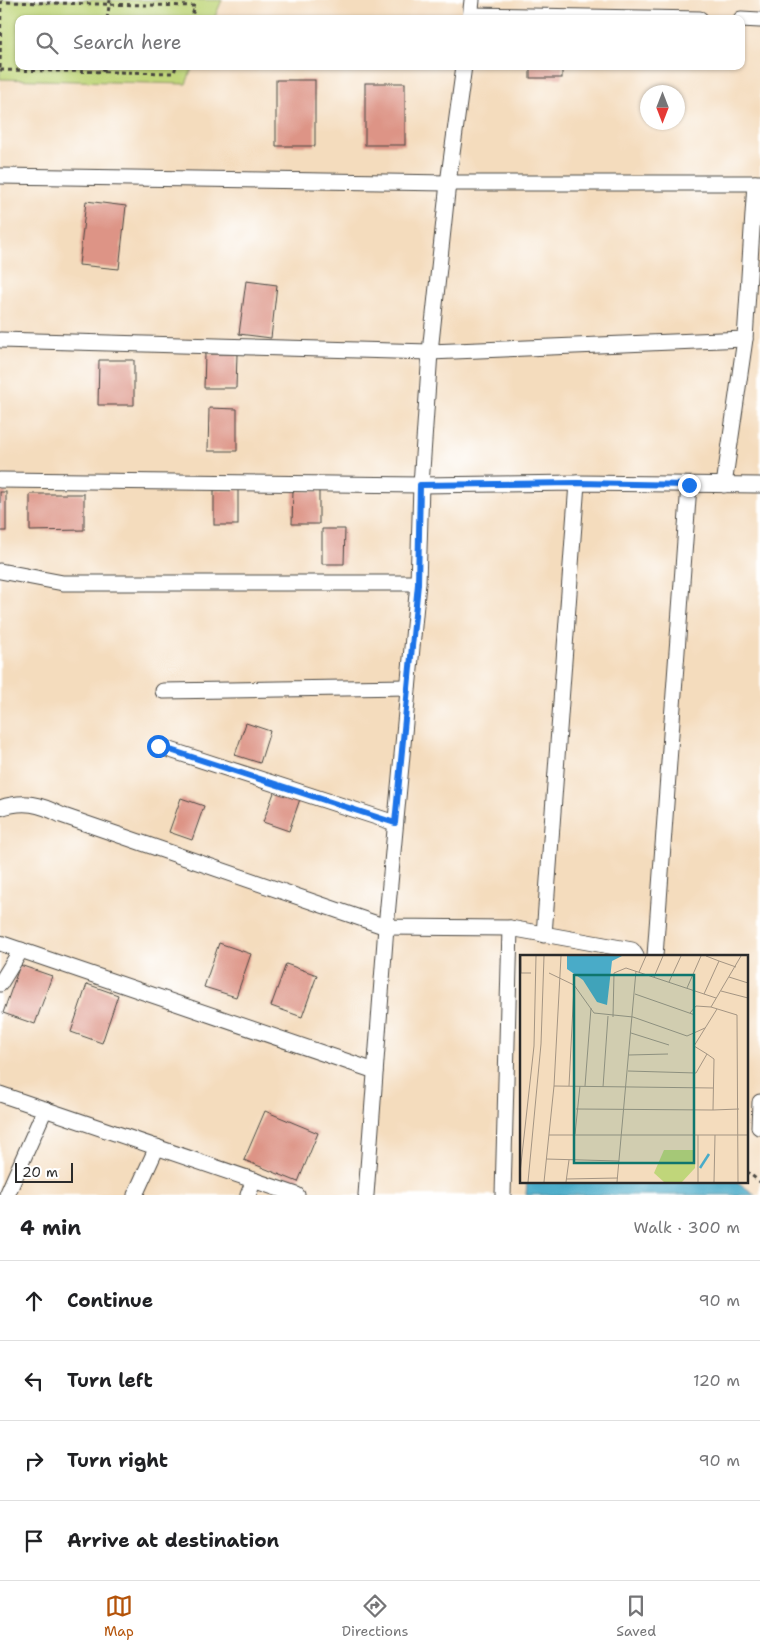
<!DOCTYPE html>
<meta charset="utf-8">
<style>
:root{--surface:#fff;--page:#f2f2f2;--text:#202124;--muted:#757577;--line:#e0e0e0;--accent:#b45309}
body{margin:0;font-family:"Shantell Sans",sans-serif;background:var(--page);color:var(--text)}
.compass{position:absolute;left:640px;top:85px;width:45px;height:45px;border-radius:50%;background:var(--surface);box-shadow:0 1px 4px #0004;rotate:180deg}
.scale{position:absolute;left:15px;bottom:12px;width:58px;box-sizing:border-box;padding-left:5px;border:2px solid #2b2b2b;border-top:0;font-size:14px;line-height:18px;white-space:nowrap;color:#2b2b2b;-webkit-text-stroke:4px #fff;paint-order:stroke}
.stop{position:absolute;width:15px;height:15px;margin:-11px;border:4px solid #1a73e8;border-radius:50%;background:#fff}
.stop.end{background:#1a73e8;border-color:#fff;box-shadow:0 1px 5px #0008}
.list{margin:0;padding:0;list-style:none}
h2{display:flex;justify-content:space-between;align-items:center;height:65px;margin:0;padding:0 20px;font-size:21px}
h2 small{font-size:16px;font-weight:400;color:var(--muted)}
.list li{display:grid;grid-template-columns:32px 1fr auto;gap:15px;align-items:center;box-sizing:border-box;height:80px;padding:0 20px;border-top:1px solid var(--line)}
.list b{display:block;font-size:19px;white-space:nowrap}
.list em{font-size:16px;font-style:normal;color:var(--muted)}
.icon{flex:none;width:28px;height:28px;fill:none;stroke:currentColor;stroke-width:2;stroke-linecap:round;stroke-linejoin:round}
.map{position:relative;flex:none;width:760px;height:1195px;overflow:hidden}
.search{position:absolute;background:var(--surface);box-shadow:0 1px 4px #0004;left:15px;right:15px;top:15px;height:55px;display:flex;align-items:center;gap:12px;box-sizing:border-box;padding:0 18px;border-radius:10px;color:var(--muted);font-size:19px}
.sheet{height:385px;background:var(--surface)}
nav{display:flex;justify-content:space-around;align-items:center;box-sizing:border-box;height:70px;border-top:1px solid var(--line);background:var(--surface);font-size:14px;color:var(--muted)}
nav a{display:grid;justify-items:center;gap:2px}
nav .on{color:var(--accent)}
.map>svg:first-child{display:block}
.green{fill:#c0d67a;stroke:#768052}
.water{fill:#49abc8;stroke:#3a6b7a}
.building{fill:#dd9486}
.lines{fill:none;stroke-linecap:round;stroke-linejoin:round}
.minor-casing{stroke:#494641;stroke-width:17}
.path{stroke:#494641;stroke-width:3;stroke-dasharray:4 4;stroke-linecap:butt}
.minor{stroke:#fff;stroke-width:15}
.route{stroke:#1a73e8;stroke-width:6}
.inset-river{fill:none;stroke:#49abc8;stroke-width:2.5}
.inset-road{fill:none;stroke:#a49583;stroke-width:1}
.view{fill:#0f766e;fill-opacity:0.15;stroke:#0f766e;stroke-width:2.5}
.inset-edge{fill:none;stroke:#2b2b2b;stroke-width:2.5}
</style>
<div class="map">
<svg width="760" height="1195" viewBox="0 0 760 1195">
<rect width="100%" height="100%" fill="#fff"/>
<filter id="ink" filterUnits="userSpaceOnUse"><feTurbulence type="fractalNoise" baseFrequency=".02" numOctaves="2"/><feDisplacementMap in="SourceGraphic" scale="10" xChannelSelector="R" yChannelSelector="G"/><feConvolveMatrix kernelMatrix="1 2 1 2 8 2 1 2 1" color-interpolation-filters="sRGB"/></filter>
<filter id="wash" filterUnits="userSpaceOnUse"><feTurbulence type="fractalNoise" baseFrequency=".0096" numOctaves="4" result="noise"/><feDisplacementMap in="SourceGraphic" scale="20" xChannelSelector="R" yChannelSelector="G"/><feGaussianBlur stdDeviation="1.12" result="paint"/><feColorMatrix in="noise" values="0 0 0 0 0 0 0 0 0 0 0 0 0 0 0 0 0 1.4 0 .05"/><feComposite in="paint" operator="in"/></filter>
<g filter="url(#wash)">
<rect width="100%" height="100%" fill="#f4dcbd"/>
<!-- green -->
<polygon class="green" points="0,0 222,0 214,19 19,19 19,66 193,66 186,84 0,79"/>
<!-- water -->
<polygon class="water" points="527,1181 736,1181 756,1195 526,1195"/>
<g id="blocks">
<!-- building -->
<g class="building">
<rect x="530" y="66" width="32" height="12"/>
<rect x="276" y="80" width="39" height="66"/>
<rect x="365" y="83" width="40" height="62"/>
<polygon points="86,201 126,206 119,269 79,265"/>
<polygon points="246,281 277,285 271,338 239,334"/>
<polygon points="205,354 237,354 236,388 204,388"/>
<polygon points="99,360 134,360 134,405 98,405"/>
<polygon points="209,408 237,409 237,451 208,451"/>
<rect x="214" y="490" width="24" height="35"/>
<polygon points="293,491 319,491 319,524 292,524"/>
<rect x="0" y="492" width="6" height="39"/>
<polygon points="30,494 84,494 84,530 30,531"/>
<polygon points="322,529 345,529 344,564 322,564"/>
<polygon points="246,723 270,731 260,763 235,755"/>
<polygon points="275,790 300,799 289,831 263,822"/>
<polygon points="181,798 204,806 192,840 169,832"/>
<polygon points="219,943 251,954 236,997 204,987"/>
<polygon points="286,964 317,975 302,1017 271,1006"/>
<polygon points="20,965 52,976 35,1024 3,1013"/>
<polygon points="87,984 118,995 102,1043 71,1032"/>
<polygon points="265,1111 318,1133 298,1182 244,1160"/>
</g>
</g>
</g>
<g filter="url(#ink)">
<use href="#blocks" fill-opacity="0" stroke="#494641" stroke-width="1"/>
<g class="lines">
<defs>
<g id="minor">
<polyline points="471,15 700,19"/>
<polyline points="470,19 472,0"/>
<polyline points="741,19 760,20"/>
<polyline points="0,176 448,183 760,183"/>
<polyline points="0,340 430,352 745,339"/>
<polyline points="0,480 421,485 577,483 760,485"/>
<polyline points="724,485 745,339 755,183"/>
<polyline points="0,571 63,583 418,583"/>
<polyline points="163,691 408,687"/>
<polyline points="158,746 395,823"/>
<path d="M0,808c24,-8 40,-4 61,7l325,112 124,1 122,22 4,6"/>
<polyline points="544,935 577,483"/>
<polyline points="0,943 375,1071"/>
<polyline points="655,956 689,485"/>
<polyline points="0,984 21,950"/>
<polyline points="0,1094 297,1195"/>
<polyline points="759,1127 760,1102"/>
<polyline points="7,1195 45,1109"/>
<polyline points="135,1195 157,1147"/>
<polyline points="248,1195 254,1180"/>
<polyline points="366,1195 386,927 418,583 421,485 430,352 448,183 464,66"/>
<polyline points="503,1195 510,928"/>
</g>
</defs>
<!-- minor casing -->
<use href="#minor" class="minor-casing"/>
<!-- path -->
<g class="path">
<polyline points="107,19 110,0"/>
<polyline points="0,68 1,2 195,6 191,19"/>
<polyline points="0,70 174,73 176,66"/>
<polyline points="103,72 104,66"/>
<polyline points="746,1171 760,1182"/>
</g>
<!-- minor -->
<use href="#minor" class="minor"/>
</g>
</g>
<g class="lines" filter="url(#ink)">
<!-- route -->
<polyline class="route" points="158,746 395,823 418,584 420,485 577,483 689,485"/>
</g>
<!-- overview -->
<g transform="translate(520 955)">
<rect width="228" height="228" fill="#f4dcbd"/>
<path d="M144,195h31v18l-13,14h-18l-10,-9z" fill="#c0d67a"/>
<path d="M47,1h55l-10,5 -5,44 -10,-3 -14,-22 -16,-11z" fill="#49abc8"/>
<path class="inset-river" d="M180,213l9,-14"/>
<path class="inset-road" d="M1,1v17h10M199,6l17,6M119,17l7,-16M29,18l25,12 20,28 39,4 54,19 18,-8M134,22l9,-21M209,22l19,6M149,27l12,-26M167,33l14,-32M201,36l27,7M115,39l60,21M184,39l15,-33 -13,-5M170,58l6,-7 15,1M93,62l1,-44 12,-5 90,30M111,78l38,12M187,99l7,5 -1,51 26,-1M109,100l39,-1M108,116l68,2 11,-19 -13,-8 23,-37M34,131l159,2M49,131l5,-100M65,131l6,-78M83,132l5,-71M56,154l137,1M55,179l5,-48M29,180h199M26,204l73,2M0,218l14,-127 2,-90M46,224l52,-1M8,227l13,-138 3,-88M24,227l10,-96 7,-130M46,227l3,-22M97,227l19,-211M178,227v-47M194,227l1,-47M218,227l-1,-167 -26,-8 30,-51"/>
<path class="view" d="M54,20h120v188h-120z"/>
<rect width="228" height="228" class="inset-edge"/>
</g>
</svg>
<svg class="compass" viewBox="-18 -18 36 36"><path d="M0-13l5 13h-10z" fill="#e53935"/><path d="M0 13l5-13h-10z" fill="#757577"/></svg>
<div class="scale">20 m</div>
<div class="stop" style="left:158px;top:746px"></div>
<div class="stop end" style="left:689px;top:485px"></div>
<div class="search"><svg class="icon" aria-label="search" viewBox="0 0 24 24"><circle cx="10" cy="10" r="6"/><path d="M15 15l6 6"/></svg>Search here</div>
</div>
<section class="sheet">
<h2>4 min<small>Walk · 300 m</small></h2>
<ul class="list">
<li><svg class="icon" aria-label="ahead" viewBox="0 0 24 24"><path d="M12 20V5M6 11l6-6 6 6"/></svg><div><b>Continue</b></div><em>90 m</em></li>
<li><svg class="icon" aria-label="left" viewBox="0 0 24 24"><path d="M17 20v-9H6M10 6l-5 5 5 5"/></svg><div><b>Turn left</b></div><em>120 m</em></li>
<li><svg class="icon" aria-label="right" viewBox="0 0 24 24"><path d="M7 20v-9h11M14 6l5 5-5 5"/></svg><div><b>Turn right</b></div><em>90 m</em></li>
<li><svg class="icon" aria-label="arrive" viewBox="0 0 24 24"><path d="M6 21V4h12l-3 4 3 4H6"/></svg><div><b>Arrive at destination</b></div></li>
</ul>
</section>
<nav>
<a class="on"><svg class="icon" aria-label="map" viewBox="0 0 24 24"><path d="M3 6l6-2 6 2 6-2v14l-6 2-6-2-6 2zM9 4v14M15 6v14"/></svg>Map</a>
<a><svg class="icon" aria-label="directions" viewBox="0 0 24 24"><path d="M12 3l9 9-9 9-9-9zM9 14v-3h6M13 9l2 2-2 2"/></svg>Directions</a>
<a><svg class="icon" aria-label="saved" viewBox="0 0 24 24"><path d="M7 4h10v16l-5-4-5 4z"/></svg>Saved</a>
</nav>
